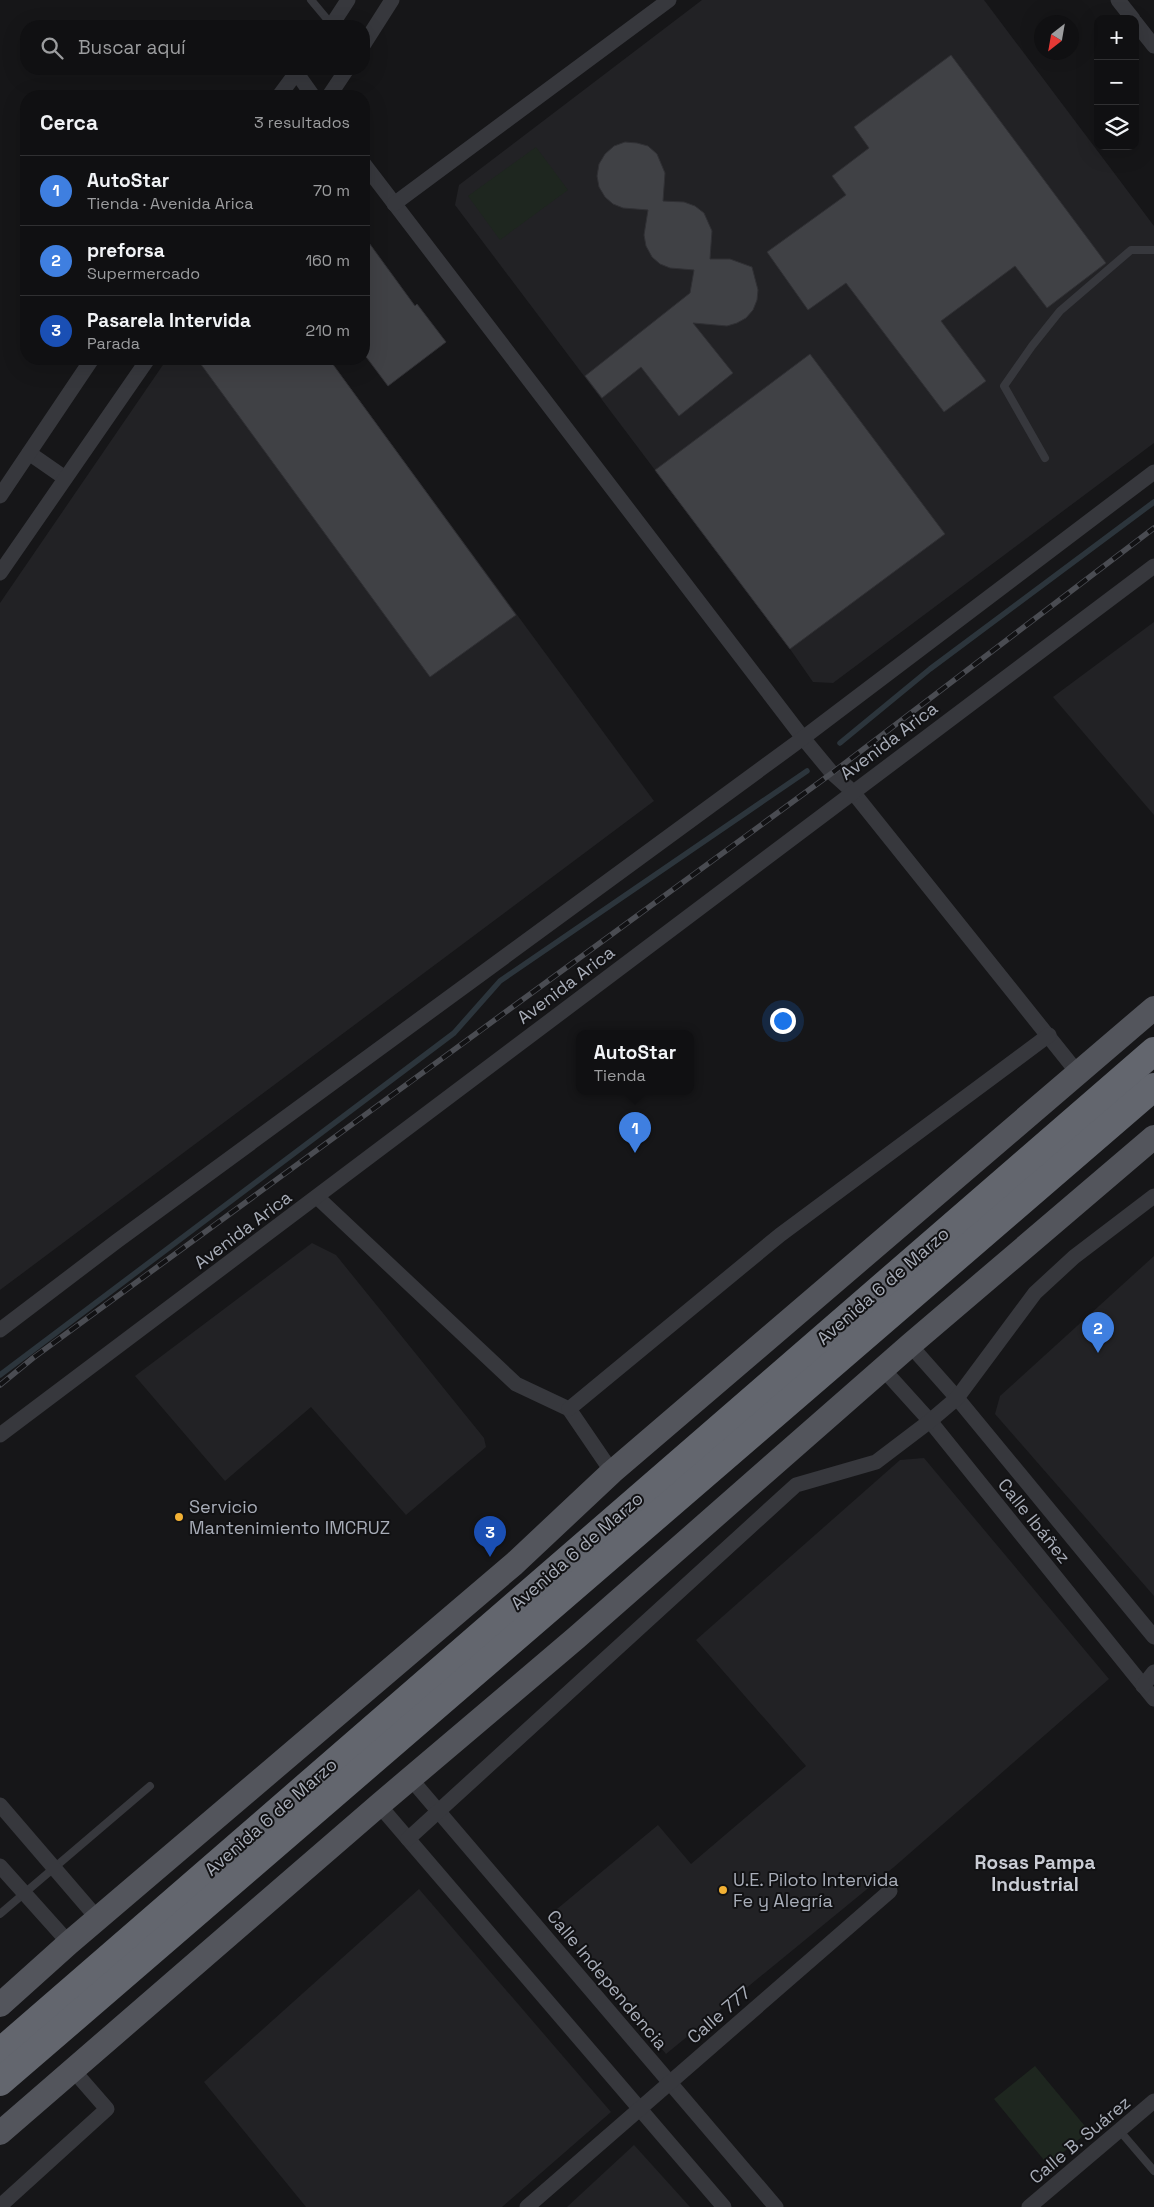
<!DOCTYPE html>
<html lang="es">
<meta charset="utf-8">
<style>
:root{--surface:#101012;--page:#19191b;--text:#f1f3f6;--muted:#9c9d9f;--line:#303032;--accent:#f2b134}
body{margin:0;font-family:"Space Grotesk",sans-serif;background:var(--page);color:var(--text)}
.controls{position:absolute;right:15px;top:15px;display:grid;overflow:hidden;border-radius:10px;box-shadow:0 5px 20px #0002}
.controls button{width:45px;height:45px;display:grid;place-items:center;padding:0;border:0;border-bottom:1px solid var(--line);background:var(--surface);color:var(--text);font:25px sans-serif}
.compass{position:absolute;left:1034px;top:15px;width:45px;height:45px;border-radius:50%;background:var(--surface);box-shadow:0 5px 20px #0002;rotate:211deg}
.you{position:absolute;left:782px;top:1020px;width:18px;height:18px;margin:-12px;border:4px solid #fff;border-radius:50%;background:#1a73e8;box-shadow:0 0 0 8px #1a73e833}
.badge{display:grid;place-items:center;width:32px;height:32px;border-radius:50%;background:var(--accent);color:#fff;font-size:16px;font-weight:700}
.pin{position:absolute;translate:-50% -41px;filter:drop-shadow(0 1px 2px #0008)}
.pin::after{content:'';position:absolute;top:26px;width:18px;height:15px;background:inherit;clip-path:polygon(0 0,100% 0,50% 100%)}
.popup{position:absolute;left:576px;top:1030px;width:118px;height:65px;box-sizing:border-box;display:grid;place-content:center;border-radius:10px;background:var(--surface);filter:drop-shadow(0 1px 4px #0005);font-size:16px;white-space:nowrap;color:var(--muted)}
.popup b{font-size:19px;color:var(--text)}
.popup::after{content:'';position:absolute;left:50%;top:100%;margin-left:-10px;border:10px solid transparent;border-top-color:var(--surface)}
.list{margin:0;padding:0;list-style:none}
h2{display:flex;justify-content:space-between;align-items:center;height:65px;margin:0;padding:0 20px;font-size:21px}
h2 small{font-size:16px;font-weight:400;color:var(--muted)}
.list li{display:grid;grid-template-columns:32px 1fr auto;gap:15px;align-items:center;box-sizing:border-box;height:70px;padding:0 20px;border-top:1px solid var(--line)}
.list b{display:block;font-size:19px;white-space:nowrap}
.list p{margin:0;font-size:16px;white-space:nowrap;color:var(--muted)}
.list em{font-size:16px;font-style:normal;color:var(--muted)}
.icon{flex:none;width:28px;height:28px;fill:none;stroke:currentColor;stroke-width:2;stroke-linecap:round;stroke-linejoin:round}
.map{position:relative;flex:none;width:1154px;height:2207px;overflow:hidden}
.search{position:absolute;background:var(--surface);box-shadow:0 5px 20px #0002;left:20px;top:20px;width:350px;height:55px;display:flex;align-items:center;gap:12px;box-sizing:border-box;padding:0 18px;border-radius:20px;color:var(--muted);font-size:19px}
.panel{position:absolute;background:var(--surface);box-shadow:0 5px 20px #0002;left:20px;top:90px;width:350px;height:275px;border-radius:20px}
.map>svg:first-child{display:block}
.built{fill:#222225}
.green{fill:#1e261f}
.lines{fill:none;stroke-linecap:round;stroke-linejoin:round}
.stream{stroke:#2c353c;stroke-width:5.5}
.building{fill:#404145;stroke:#303034}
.lane{stroke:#37383d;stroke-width:8}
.street{stroke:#37383d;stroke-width:15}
.primary{stroke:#53555c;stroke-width:24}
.highway{stroke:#63666e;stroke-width:28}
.rail-casing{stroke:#4a4c52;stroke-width:5.5}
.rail{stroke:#111113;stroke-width:4;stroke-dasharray:11;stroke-linecap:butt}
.poi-dot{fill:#f2b134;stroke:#111113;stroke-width:2}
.labels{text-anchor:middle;stroke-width:4;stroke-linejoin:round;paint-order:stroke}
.street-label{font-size:18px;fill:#a8adb8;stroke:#111113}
.poi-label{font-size:18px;fill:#a8adb8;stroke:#111113;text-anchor:start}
.neighbourhood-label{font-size:19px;font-weight:bold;fill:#c9ccd4;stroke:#111113}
</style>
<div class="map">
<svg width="1154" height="2207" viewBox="0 0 1154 2207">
<rect width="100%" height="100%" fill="#161618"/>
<!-- built -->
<g class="built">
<polygon points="702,0 984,0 1154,226 1154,443 833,683 813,682 790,649 455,205 459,185"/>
<polygon points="167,359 329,359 654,801 0,1290 0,603"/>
<polygon points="1154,622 1154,815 1053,697"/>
<polygon points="312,1243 336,1255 484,1438 486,1447 406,1515 311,1407 225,1481 135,1376"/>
<polygon points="1154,1256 1154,1596 995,1414 1000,1396"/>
<polygon points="924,1458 1109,1679 894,1867 666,2054 551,1914 658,1825 691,1864 806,1766 696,1640 900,1460"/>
<polygon points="419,1889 611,2112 502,2207 306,2207 204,2082"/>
<polygon points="634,2145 690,2207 567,2207"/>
</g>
<!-- green -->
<g class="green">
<polygon points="536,147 568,190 500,240 468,196"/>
<polygon points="1035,2066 1089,2131 1048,2165 994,2099"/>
</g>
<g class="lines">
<!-- stream -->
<g class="stream">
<polyline points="840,743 930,669 1154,502"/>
<polyline points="0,1375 454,1033 500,981 807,771"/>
</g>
</g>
<!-- building -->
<g class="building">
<polygon points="951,55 1106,263 1047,308 1015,266 941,321 986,381 944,412 846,283 808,310 767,252 846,195 832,176 869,148 854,127"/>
<polygon points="625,142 637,143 648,146 657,154 665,173 663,201 684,202 695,206 704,213 712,231 710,259 730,259 752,267 758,290 757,300 753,310 746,318 737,323 727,326 693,323 733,373 679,416 641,367 602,398 585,376 690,293 694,270 670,268 660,264 652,257 646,246 644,235 648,210 623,208 613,204 605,197 599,187 597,176 599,164 605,154 614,146"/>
<polygon points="364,236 415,306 417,304 446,342 388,386 364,354"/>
<polygon points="810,354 945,534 790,649 655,470"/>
<polygon points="197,359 329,359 516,615 430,677"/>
</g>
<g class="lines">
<!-- lane -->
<g class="lane">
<polyline points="311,0 332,25"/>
<polyline points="1045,458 1004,386 1032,346 1060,311 1131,250 1154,250"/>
<polyline points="0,1914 150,1786"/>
<polyline points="1119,2130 1154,2171"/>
</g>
<!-- street -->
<g class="street">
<polyline points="1118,0 1133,19"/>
<polyline points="1135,22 1154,46"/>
<polyline points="331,26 348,0"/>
<polyline points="364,44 392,0"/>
<polyline points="296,72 313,96"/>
<polyline points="279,96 299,69"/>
<polyline points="329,96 347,69"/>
<polyline points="364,164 803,738 832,773 852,791 1077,1072"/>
<polyline points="394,204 669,0"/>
<polyline points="29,453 65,478"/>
<polyline points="0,496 92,359"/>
<polyline points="0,573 148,359"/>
<polyline points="317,1197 516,1384 569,1409 612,1472"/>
<polyline points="0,1330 117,1241 803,738 1154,472"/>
<polyline points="910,1345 957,1398 1154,1637"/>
<polyline points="883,1369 930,1421 1154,1699"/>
<polyline points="569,1409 780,1235 1049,1035"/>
<polyline points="0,1435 1154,566"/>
<polyline points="1143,1686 1154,1672"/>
<polyline points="410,1778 776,2207"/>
<polyline points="0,1805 98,1919"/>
<polyline points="379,1805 724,2207"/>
<polyline points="408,1839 796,1485 876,1462 930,1421 957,1398 1035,1293 1074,1257 1154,1196"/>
<polyline points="0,1866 69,1943"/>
<polyline points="0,2206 107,2109 73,2070"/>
<polyline points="527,2207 890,1891"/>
<polyline points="1029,2207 1154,2101"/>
</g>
<!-- primary -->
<g class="primary">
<polyline points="0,2005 69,1943 514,1564 612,1472 1154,1008"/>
<polyline points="0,2133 379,1805 576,1638 910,1345 1154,1137"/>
</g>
<!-- highway -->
<g class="highway">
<polyline points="0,2052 1154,1051"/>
<polyline points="0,2082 1154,1087"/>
</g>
<defs>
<polyline id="rail" points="0,1385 33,1358 832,773 1154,528"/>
</defs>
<!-- rail casing -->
<use href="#rail" class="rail-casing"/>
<!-- rail -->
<use href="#rail" class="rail"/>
</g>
<!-- markers -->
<g class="poi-dot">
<circle cx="179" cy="1517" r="5"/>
<circle cx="723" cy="1890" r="5"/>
</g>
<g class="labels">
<!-- street labels -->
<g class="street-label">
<text transform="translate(889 741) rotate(-37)" y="6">Avenida Arica</text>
<text transform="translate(566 985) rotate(-37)" y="6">Avenida Arica</text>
<text transform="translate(243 1230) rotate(-37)" y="6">Avenida Arica</text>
<text transform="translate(883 1286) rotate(-41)" y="6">Avenida 6 de Marzo</text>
<text transform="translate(1034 1521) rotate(51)" y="6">Calle Ibáñez</text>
<text transform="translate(577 1551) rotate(-41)" y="6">Avenida 6 de Marzo</text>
<text transform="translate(271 1817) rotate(-41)" y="6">Avenida 6 de Marzo</text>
<text transform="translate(607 1980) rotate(50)" y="6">Calle Independencia</text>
<text transform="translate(719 2015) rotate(-41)" y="6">Calle 777</text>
<text transform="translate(1080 2140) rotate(-40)" y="6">Calle B. Suárez</text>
</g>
<!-- poi labels -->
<g class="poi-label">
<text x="189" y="1513">Servicio<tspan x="189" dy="21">Mantenimiento IMCRUZ</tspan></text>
<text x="733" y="1886">U.E. Piloto Intervida<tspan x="733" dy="21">Fe y Alegría</tspan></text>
</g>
<!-- neighbourhood labels -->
<g class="neighbourhood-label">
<text x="1035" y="1869">Rosas Pampa<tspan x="1035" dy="22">Industrial</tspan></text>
</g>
</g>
</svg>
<div class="controls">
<button>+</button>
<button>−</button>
<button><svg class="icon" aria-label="layers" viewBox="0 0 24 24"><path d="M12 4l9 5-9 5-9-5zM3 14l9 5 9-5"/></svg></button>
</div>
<svg class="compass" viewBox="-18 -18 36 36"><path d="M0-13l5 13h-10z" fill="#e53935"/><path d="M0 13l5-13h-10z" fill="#9c9d9f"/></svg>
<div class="you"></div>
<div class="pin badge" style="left:635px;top:1153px;background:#3f7fe0">1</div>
<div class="popup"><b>AutoStar</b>Tienda</div>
<div class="pin badge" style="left:1098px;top:1353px;background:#3f7fe0">2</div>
<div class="pin badge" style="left:490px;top:1557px;background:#1a4fb4">3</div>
<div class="search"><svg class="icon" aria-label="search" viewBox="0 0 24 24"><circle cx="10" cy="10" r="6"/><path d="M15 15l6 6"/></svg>Buscar aquí</div>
<section class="panel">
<h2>Cerca<small>3 resultados</small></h2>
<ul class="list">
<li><span class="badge" style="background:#3f7fe0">1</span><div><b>AutoStar</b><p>Tienda · Avenida Arica</p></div><em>70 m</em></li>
<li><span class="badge" style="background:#3f7fe0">2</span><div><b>preforsa</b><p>Supermercado</p></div><em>160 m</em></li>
<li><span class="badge" style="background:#1a4fb4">3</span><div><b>Pasarela Intervida</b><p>Parada</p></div><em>210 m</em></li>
</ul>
</section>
</div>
